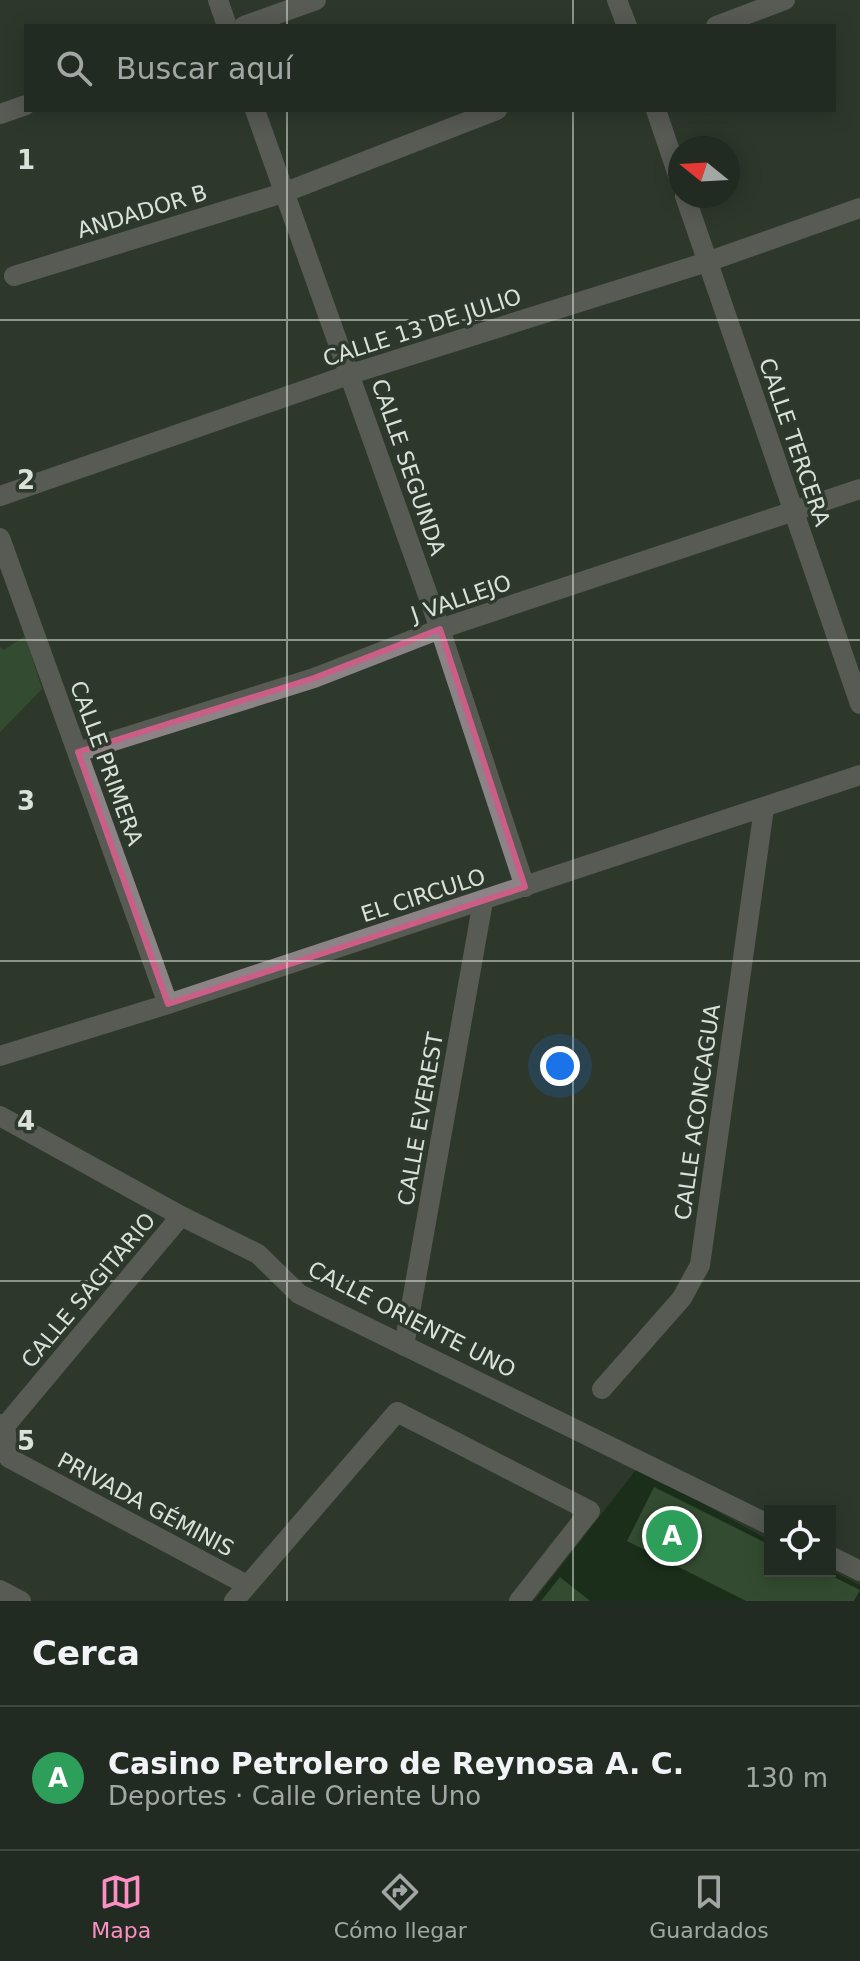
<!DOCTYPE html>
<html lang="es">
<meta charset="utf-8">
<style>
:root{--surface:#222b21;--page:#2e372e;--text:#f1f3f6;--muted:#a2a7a5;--line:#3f473f;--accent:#fc8fc3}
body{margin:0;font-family:"DejaVu Sans",sans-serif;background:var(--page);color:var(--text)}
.controls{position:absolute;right:24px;bottom:24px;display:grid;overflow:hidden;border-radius:0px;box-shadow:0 4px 20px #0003}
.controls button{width:72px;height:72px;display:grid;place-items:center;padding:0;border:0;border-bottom:2px solid var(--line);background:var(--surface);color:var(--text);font:40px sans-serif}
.compass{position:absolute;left:668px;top:136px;width:72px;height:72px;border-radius:50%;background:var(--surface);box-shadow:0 4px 20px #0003;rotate:288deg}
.you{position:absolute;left:560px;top:1066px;width:28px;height:28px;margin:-20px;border:6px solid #fff;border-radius:50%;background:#1a73e8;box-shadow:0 0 0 12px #1a73e833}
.badge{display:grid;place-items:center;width:52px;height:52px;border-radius:50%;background:var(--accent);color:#fff;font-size:26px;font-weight:700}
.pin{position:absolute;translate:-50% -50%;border:4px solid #fff;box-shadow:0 2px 8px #0006}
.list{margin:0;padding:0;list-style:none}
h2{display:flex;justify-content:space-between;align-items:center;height:104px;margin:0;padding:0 32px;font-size:34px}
h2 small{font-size:26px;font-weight:400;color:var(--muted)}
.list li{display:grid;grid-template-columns:52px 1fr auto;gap:24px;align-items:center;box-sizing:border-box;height:144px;padding:0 32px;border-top:2px solid var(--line)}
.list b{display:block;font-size:30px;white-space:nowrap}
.list p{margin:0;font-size:26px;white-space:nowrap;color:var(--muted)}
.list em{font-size:26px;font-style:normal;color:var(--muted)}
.icon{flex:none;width:44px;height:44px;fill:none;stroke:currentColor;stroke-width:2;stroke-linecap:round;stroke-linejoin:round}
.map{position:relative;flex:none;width:860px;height:1601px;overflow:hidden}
.search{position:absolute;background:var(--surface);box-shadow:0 4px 20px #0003;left:24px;right:24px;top:24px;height:88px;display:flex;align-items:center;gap:20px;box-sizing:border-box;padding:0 28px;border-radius:0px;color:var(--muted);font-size:30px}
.sheet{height:248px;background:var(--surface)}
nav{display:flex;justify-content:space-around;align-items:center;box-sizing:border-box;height:112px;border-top:2px solid var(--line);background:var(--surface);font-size:22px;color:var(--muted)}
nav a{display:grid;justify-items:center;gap:4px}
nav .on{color:var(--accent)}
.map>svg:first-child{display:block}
.water{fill:#032203}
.building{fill:#3b6438}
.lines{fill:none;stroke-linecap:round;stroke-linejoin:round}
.minor{stroke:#8c8386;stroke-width:20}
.marked{fill:none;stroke:#ca5e87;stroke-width:6;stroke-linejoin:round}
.grid{fill:none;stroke:#dae1d9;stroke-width:2;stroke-opacity:0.55}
.labels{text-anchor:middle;stroke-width:7;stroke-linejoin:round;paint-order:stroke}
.street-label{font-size:22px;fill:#dae1d9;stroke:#2d392c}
.grid-label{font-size:26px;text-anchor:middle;font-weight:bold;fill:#dae1d9;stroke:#2d392c;stroke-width:7;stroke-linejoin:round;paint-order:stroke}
</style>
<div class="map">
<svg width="860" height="1601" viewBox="0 0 860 1601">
<rect width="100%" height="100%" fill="#2d392c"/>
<!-- water -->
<polygon class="water" points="638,1467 770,1541 770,1571 830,1570 860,1585 860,1601 534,1601"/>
<!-- building -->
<g class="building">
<polygon points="25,636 42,689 0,732 0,647 4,650"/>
<polygon points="654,1487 770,1545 770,1571 822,1571 860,1590 854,1601 746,1601 627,1541"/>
<polygon points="560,1577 590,1601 541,1601"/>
</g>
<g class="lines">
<!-- minor -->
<g class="minor">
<polyline points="218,0 227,26"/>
<polyline points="617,0 627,26"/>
<polyline points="244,26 316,0"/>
<polyline points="716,26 785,0"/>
<polyline points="255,110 440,629 525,887"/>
<polyline points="656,110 680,181"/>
<polyline points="0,114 26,105"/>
<polyline points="685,196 860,704"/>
<polyline points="14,276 283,193 497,110"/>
<polyline points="0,496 351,374 707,262 860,208"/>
<polyline points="0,538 168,1004"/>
<polyline points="78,752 314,678 440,629 860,489"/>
<polyline points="0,1056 168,1004 860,775"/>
<polyline points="0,1116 181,1216 258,1254 299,1294 770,1525"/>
<polyline points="404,1346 483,901"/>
<polyline points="602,1389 682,1298 700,1265 764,808"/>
<polyline points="0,1424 5,1426 9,1458 247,1585"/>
<polyline points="0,1432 181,1216"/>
<polyline points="830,1556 860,1571"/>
<polyline points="0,1590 21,1601"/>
<polyline points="234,1601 397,1412 590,1511 519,1601"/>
</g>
</g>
<!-- marked area -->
<path d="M0 0H860V1601H0ZM440,629l85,258 -357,117 -90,-252 236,-74z" fill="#2d392c" fill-opacity=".55" fill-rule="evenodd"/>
<path class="marked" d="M440,629l85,258 -357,117 -90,-252 236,-74z"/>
<!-- grid -->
<path class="grid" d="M287,0v26M573,0v26M287,110v1491M573,110v1491M0,320h860M0,640h860M0,961h860M0,1281h860"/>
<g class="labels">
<!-- street labels -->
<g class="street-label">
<text transform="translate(142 211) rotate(-17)" y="8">ANDADOR B</text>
<text transform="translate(422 327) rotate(-18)" y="8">CALLE 13 DE JULIO</text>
<text transform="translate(795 442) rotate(71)" y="8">CALLE TERCERA</text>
<text transform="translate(409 467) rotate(71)" y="8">CALLE SEGUNDA</text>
<text transform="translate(461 598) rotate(-19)" y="8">J VALLEJO</text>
<text transform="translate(107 763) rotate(70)" y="8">CALLE PRIMERA</text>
<text transform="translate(423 895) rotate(-18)" y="8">EL CIRCULO</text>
<text transform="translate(697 1112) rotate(-82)" y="8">CALLE ACONCAGUA</text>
<text transform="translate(420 1119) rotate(-80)" y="8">CALLE EVEREST</text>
<text transform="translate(88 1290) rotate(-50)" y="8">CALLE SAGITARIO</text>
<text transform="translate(412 1319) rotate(27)" y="8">CALLE ORIENTE UNO</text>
<text transform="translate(146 1504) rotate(28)" y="8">PRIVADA GÉMINIS</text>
</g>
</g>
<g class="grid-label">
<text x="26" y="169">1</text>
<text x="26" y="489">2</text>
<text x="26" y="810">3</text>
<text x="26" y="1130">4</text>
<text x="26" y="1450">5</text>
</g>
</svg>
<div class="controls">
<button><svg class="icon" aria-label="locate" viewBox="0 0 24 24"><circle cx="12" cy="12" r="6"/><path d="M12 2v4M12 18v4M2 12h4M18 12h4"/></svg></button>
</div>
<svg class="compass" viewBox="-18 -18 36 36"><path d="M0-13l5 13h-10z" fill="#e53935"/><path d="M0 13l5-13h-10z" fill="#a2a7a5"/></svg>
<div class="you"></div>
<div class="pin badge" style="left:672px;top:1536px;background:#2e9e5b">A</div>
<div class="search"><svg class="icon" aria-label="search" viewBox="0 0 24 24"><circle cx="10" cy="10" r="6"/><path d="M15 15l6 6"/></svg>Buscar aquí</div>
</div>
<section class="sheet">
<h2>Cerca<small></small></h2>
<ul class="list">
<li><span class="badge" style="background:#2e9e5b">A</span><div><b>Casino Petrolero de Reynosa A. C.</b><p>Deportes · Calle Oriente Uno</p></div><em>130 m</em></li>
</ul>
</section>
<nav>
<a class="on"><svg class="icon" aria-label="map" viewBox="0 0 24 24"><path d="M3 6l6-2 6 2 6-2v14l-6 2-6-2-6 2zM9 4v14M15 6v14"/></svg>Mapa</a>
<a><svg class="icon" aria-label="directions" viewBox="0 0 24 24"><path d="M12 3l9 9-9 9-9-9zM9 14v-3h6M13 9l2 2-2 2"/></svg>Cómo llegar</a>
<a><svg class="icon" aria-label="saved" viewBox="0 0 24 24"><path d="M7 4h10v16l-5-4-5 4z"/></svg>Guardados</a>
</nav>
